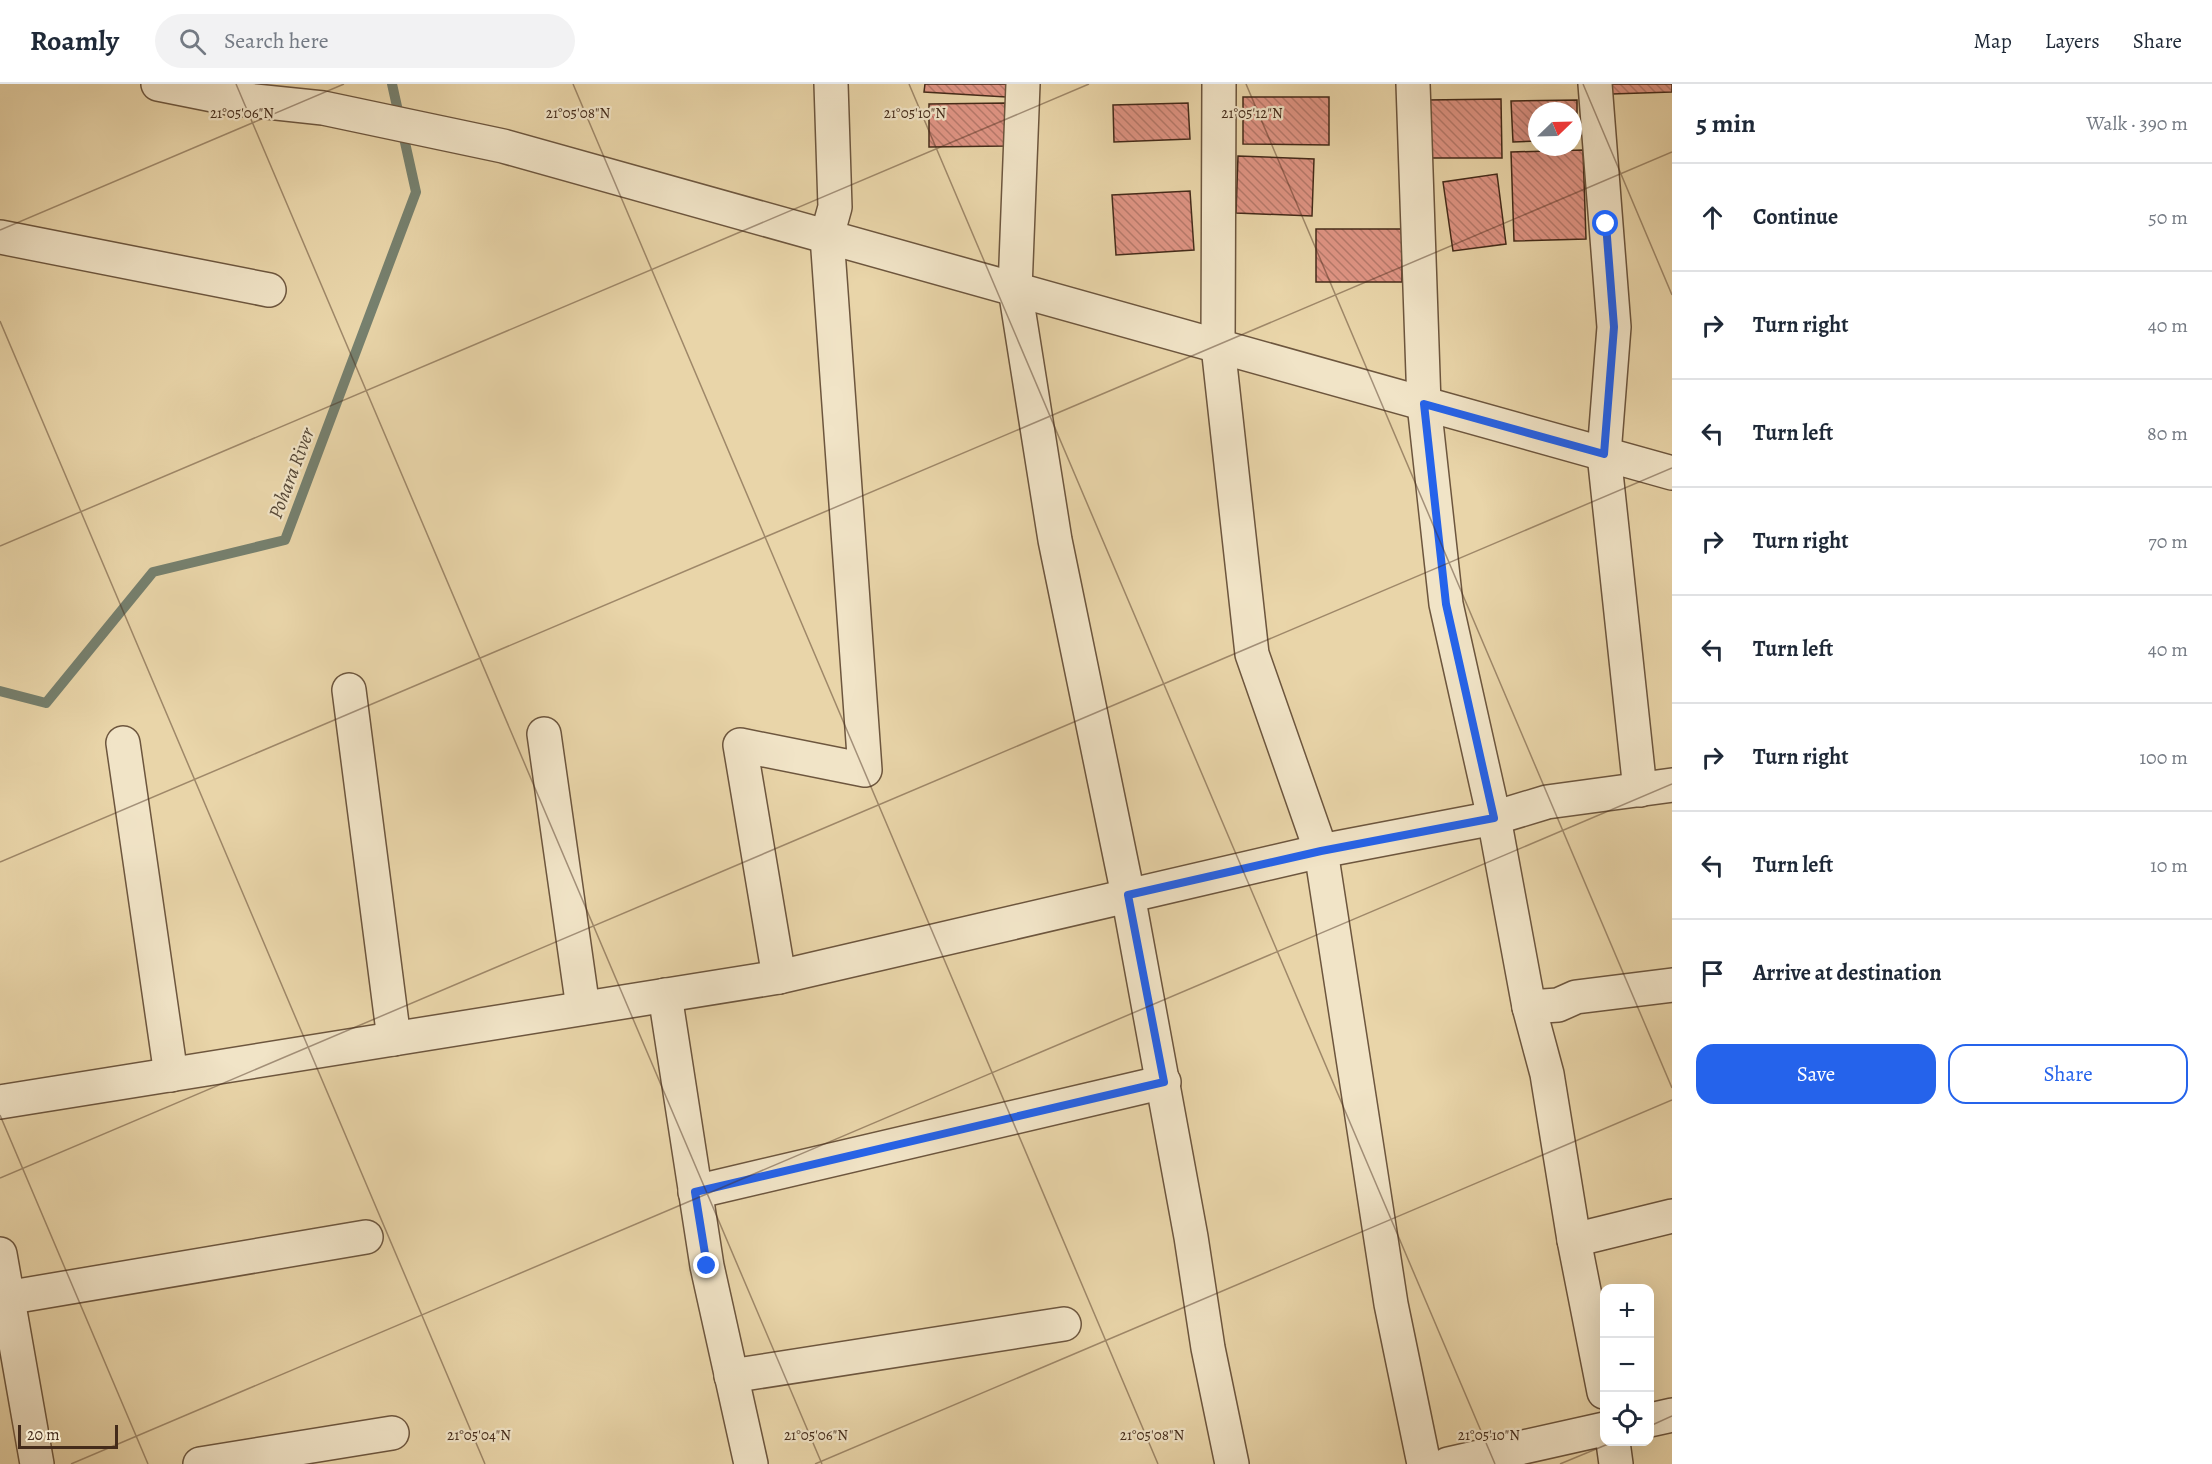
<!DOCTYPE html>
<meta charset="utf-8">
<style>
:root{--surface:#fff;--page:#f2f2f3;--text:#1f2937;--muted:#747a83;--line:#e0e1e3;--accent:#2563eb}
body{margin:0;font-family:Alegreya,serif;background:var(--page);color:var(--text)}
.controls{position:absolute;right:18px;bottom:18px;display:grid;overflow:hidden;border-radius:12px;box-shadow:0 6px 24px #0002}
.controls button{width:54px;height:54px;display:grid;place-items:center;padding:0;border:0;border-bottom:2px solid var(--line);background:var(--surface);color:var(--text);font:30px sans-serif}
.compass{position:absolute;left:1528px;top:18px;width:54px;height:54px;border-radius:50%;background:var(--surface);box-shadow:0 6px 24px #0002;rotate:67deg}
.scale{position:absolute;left:18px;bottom:15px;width:100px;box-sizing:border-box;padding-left:6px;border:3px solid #442b1a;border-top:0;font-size:16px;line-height:21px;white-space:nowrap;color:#442b1a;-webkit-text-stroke:4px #f1e4c7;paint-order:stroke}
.stop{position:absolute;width:18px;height:18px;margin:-14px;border:4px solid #2563eb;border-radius:50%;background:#fff}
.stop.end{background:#2563eb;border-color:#fff;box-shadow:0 2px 6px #0008}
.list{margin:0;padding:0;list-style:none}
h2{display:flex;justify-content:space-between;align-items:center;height:78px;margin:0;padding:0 24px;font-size:26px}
h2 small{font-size:20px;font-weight:400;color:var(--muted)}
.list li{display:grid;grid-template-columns:39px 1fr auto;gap:18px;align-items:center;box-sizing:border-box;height:108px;padding:0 24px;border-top:2px solid var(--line)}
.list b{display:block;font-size:22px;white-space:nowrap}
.list em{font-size:20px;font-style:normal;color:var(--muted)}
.actions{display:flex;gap:12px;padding:18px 24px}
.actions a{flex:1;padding:14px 0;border:2px solid var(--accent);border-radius:18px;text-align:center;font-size:21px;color:var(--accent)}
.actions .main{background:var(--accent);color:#fff}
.icon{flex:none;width:33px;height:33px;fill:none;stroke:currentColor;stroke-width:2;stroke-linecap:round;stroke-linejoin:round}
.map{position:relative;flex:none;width:1672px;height:1380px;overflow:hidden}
header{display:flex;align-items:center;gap:36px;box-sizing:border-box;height:84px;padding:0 30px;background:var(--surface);border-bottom:2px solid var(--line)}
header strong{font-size:28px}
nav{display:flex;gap:33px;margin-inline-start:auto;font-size:21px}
.search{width:420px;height:54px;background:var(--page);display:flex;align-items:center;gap:15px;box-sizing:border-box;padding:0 21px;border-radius:33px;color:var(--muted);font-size:22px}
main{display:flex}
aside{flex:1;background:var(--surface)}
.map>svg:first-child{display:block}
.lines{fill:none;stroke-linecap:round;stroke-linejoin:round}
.stream{stroke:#76806e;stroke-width:10}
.building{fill:url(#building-back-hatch);stroke:#442b1a;stroke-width:1.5}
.minor-casing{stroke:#6d563e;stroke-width:36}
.minor{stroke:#f1e4c7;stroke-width:33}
.route{stroke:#2563eb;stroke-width:8}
.ticks{fill:none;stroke:#442b1a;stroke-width:1.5;stroke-opacity:0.45}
.labels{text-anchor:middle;stroke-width:4.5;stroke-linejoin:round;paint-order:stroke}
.water-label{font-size:20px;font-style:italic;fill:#554736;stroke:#f1e4c7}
.ticks-label{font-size:15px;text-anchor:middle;fill:#442b1a;stroke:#f1e4c7;stroke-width:4.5;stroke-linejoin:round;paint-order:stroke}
</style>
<header>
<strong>Roamly</strong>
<div class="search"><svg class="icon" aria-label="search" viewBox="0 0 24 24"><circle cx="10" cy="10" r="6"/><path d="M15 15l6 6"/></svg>Search here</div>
<nav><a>Map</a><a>Layers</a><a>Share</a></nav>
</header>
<main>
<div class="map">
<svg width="1672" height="1380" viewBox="0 0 1672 1380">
<defs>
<pattern id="building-back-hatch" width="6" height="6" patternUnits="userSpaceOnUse" patternTransform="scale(1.5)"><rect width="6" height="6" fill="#e09585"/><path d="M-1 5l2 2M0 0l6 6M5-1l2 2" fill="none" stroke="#b77a6c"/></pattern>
</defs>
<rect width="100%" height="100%" fill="#e9d5a9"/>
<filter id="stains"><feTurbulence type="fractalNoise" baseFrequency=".00333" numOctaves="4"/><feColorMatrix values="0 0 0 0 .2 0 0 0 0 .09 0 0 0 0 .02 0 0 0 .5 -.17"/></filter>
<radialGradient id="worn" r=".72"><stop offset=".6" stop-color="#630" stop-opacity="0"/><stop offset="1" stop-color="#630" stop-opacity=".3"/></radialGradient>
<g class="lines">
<!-- stream -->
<polyline class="stream" points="0,607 46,619 153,488 285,456 416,108 392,0"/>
</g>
<!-- building -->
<g class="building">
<polygon points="925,0 1007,0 1006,13 924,8"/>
<polygon points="1612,0 1672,0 1672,8 1612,10"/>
<polygon points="1243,13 1329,13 1329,61 1243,60"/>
<polygon points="1501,15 1502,74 1428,74 1427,16"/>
<polygon points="1577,16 1577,57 1573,57 1573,27 1537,27 1537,57 1513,58 1511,17"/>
<polygon points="1005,19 1005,62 929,63 929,20"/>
<polygon points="1188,19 1190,55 1114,58 1113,21"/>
<polygon points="1583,66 1586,155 1514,157 1511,68"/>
<polygon points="1238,72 1314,75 1312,132 1236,129"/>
<polygon points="1497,90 1506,160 1453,167 1443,98"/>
<polygon points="1190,107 1194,166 1116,171 1112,111"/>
<rect x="1316" y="145" width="86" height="53"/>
</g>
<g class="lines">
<defs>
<g id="minor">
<polyline points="158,0 228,14 323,24 503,62 1672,389"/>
<polyline points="1023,0 1015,205 1055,456 1128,811 1191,1153 1208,1264 1232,1380"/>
<polyline points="1219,0 1218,262 1252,570 1321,767 1391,1220 1424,1380"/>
<polyline points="1413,0 1424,320 1446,520 1494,734 1529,923"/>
<polyline points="1595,0 1614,243 1604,370 1640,706"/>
<polyline points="0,153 269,206"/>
<polyline points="349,606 394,955"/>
<polyline points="544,650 583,924"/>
<polyline points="123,659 171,991"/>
<polyline points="779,893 740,661 865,686 827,152 835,123 831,0"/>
<polyline points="665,911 707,1182 751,1380"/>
<polyline points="0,1018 779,893 1321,767 1494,734 1547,718 1672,701"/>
<polyline points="695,1108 1164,998"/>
<polyline points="1574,1156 1672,1132"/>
<polyline points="0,1170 37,1380"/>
<polyline points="0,1215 366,1153"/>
<polyline points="731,1292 1064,1240"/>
<polyline points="1604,1308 1574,1156 1547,990 1529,923 1558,921 1576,913 1672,901"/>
<polyline points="1650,1336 1672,1331"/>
<polyline points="1613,1358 1616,1380"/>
<polyline points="200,1380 392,1349"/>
<polyline points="1448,1380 1604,1345"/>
</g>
</defs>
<!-- minor casing -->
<use href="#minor" class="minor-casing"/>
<!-- minor -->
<use href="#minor" class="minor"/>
</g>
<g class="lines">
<!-- route -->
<polyline class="route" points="707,1182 695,1108 1164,998 1128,811 1321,767 1494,734 1446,520 1424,320 1604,370 1614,243 1606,140"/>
</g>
<!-- ticks -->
<path class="ticks" d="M236,0l586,1380M573,0l585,1380M909,0l586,1380M1246,0l426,1004M1583,0l89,211M0,146l344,-146M0,237l485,1143M0,462l1089,-462M0,778l1672,-710M0,1031l148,349M0,1094l1672,-710M1650,1342l22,-10M71,1380l1601,-680M815,1380l857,-364M1560,1380l53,-22"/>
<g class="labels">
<!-- water labels -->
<g class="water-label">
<text transform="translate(291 389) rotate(-69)" y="7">Pohara River</text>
</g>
</g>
<g class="ticks-label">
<text x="242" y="34">21°05'06"N</text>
<text x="578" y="34">21°05'08"N</text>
<text x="915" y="34">21°05'10"N</text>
<text x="1252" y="34">21°05'12"N</text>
<text x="479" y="1356">21°05'04"N</text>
<text x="816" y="1356">21°05'06"N</text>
<text x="1152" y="1356">21°05'08"N</text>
<text x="1489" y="1356">21°05'10"N</text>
</g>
<rect width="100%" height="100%" filter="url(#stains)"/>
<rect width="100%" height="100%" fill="url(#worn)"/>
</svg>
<div class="controls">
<button>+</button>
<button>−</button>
<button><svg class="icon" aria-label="locate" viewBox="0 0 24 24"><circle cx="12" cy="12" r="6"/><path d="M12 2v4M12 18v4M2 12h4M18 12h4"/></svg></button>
</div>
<svg class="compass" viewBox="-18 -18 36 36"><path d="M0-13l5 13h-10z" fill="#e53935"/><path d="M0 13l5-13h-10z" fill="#747a83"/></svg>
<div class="scale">20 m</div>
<div class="stop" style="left:1606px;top:140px"></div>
<div class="stop end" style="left:707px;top:1182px"></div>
</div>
<aside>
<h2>5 min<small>Walk · 390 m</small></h2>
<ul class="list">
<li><svg class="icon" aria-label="ahead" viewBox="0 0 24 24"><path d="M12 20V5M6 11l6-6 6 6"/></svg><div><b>Continue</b></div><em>50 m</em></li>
<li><svg class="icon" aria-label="right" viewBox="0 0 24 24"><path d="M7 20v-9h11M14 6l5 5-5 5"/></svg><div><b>Turn right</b></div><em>40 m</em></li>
<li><svg class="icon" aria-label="left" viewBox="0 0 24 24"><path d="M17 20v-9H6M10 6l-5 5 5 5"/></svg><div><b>Turn left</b></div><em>80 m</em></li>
<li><svg class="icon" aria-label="right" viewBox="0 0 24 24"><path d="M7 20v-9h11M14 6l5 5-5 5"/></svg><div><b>Turn right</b></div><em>70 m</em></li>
<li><svg class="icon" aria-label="left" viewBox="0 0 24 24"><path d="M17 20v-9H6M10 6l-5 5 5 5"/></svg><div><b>Turn left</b></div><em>40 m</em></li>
<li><svg class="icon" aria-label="right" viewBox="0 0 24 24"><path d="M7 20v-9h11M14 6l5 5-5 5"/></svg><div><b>Turn right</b></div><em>100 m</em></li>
<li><svg class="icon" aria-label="left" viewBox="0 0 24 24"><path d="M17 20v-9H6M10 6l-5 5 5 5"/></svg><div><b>Turn left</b></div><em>10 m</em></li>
<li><svg class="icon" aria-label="arrive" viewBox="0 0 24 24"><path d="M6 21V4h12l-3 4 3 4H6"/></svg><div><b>Arrive at destination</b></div></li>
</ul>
<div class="actions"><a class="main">Save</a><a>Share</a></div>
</aside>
</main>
